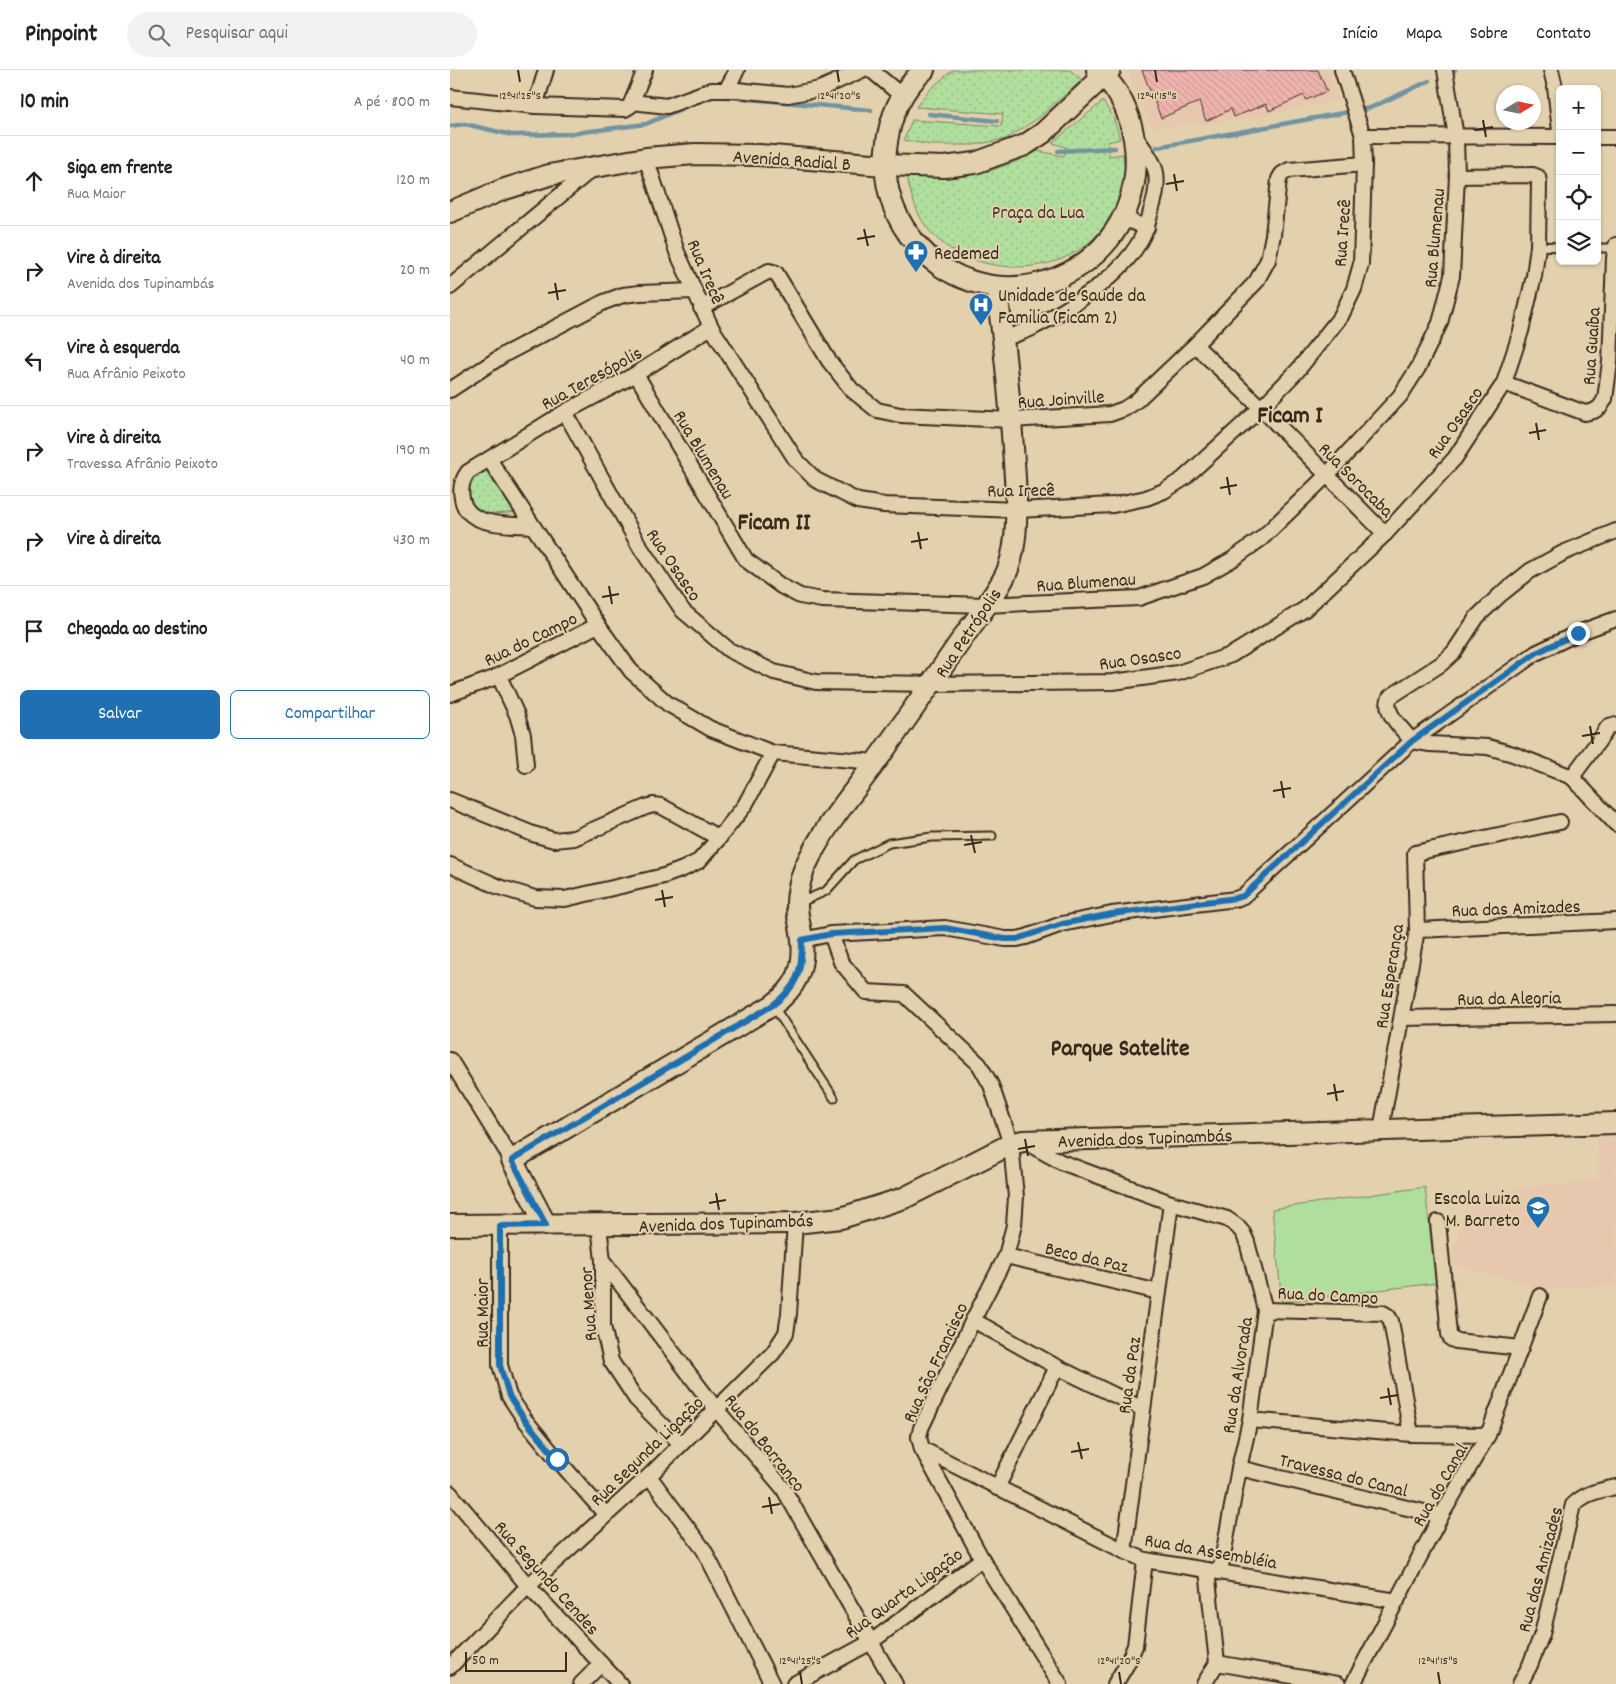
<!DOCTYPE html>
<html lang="pt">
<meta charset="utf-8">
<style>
:root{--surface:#fff;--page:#f2f2f2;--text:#222;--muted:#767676;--line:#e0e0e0;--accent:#1f6fb2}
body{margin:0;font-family:Dekko,sans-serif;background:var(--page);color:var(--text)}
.controls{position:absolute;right:15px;top:15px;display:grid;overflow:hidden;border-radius:8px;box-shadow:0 1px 4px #0004}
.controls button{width:45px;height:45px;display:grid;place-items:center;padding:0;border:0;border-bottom:1px solid var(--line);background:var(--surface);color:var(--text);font:25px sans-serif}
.compass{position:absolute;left:1046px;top:15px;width:45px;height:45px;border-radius:50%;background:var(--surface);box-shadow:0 1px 4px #0004;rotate:80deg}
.scale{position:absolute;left:15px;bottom:12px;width:102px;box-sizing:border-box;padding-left:5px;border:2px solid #3b2a1e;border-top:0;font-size:14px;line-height:18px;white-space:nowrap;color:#3b2a1e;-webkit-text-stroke:4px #e3d1ae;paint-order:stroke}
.stop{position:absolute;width:15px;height:15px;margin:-11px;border:4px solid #1f6fb2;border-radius:50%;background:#fff}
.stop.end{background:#1f6fb2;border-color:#fff;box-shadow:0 1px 5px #0008}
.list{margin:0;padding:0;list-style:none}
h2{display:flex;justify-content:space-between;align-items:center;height:65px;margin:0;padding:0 20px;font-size:21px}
h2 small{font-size:16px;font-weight:400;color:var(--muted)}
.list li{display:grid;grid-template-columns:32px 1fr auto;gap:15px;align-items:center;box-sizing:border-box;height:90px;padding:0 20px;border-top:1px solid var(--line)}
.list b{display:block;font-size:19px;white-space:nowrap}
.list p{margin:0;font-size:16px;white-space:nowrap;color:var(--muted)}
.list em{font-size:16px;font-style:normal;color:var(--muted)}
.actions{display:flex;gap:10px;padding:15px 20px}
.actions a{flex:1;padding:11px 0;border:1px solid var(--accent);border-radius:8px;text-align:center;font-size:18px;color:var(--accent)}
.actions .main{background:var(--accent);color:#fff}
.icon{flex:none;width:28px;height:28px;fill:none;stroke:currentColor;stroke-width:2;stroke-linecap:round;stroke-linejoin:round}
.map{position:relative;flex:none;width:1166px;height:1614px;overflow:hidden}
header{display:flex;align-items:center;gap:30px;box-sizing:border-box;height:70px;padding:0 25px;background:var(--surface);border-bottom:1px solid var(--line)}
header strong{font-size:24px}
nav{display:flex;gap:28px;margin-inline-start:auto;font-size:18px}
.search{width:350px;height:45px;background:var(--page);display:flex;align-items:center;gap:12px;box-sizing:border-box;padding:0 18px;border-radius:28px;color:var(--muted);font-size:19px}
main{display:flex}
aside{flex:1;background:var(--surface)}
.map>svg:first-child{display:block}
.built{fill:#e7c8ae}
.grass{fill:#b0de9d;stroke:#76845e}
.park{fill:url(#park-dots);stroke:#76845e}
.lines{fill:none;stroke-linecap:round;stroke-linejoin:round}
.stream{stroke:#7294a1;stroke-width:4.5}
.building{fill:url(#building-back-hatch);stroke:#3b2a1e}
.lane-casing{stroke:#3b2a1e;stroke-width:11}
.street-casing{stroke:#3b2a1e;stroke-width:18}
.secondary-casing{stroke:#3b2a1e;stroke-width:24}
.lane{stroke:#e3d1ae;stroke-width:7}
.street{stroke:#e3d1ae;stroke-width:14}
.secondary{stroke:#e3d1ae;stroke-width:20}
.route{stroke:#1f6fb2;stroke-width:6}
.ticks{fill:none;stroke:#3b2a1e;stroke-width:2}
.labels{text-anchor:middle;stroke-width:4;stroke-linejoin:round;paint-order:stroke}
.street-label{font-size:19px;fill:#3b2a1e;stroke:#e3d1ae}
.park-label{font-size:19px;fill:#473c2b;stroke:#e3d1ae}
.poi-label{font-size:19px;fill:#3b2a1e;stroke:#e3d1ae;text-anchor:start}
.district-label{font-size:24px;font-weight:bold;fill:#3b2a1e;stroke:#e3d1ae}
.ticks-label{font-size:12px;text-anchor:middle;fill:#3b2a1e;stroke:#e3d1ae;stroke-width:4;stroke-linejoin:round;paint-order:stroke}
</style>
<header>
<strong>Pinpoint</strong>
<div class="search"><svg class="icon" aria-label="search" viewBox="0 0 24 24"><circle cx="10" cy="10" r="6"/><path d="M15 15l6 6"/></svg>Pesquisar aqui</div>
<nav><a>Início</a><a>Mapa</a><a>Sobre</a><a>Contato</a></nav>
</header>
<main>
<aside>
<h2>10 min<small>A pé · 800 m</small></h2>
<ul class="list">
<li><svg class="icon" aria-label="ahead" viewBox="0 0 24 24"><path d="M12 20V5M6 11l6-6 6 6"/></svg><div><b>Siga em frente</b><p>Rua Maior</p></div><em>120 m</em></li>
<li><svg class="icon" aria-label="right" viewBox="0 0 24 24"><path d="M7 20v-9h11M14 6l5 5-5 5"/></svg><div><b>Vire à direita</b><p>Avenida dos Tupinambás</p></div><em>20 m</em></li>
<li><svg class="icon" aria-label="left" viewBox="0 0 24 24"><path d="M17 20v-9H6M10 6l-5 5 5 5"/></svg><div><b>Vire à esquerda</b><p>Rua Afrânio Peixoto</p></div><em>40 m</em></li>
<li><svg class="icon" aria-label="right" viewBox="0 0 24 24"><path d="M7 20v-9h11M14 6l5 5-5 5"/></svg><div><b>Vire à direita</b><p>Travessa Afrânio Peixoto</p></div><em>190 m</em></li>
<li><svg class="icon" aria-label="right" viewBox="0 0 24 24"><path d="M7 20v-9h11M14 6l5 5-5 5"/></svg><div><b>Vire à direita</b></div><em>430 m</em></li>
<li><svg class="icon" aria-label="arrive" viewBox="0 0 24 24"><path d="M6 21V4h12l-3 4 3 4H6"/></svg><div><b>Chegada ao destino</b></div></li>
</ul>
<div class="actions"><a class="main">Salvar</a><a>Compartilhar</a></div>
</aside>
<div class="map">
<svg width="1166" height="1614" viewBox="0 0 1166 1614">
<defs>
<pattern id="park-dots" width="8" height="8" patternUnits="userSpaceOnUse" patternTransform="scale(1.25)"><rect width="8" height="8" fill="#b0de9d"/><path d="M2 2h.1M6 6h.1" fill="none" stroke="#98bf87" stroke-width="1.8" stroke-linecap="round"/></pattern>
<pattern id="building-back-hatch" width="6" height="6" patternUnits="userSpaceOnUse" patternTransform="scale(1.25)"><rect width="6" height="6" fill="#efb4af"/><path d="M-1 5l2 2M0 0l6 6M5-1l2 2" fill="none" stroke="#ce9b96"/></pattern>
</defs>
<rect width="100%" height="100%" fill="#e3d1ae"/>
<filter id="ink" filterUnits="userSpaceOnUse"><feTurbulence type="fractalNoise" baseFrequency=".02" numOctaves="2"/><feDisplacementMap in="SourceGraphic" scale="10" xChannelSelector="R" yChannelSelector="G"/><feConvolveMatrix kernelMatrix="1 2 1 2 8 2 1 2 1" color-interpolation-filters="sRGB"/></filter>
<g filter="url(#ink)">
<!-- built -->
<g class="built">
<polygon points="685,0 879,0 888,31 787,51 701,58 679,6"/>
<polygon points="1166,1066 1166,1215 1094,1219 1002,1194 1018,1123 1148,1110 1147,1067"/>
</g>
<!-- grass -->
<polygon class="grass" points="975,1117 986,1213 832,1232 822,1139"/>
<!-- park -->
<g class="park">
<polygon points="503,0 620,0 632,10 587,49 556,69 523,75 482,75 454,70 462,50 551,56 553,44 466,37 479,20"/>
<path d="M653,31l11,18 6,20 -12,3 1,14 14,-2c1,9 3,19 1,27 -14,66 -71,96 -135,83 -26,-6 -48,-17 -64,-39 -11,-16 -15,-34 -19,-53l51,3 32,-4 26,-9 23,-11 26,5 2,-9 -14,-4z"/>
<polygon points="39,391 73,442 27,445 15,434 19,404"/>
</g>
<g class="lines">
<!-- stream -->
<g class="stream">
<polyline points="1004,1 1005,0"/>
<polyline points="266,26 421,40"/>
<polyline points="479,44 547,51"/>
<polyline points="0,56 15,54 62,65 117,64 196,54 249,31"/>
<polyline points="707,77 920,38 979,11"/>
<polyline points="608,81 665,78"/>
</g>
</g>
<!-- building -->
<polygon class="building" points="692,0 868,0 877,21 856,30 854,25 819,41 816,34 784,47 781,39 756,51 749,32 711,48"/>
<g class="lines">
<defs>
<g id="lane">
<polyline points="1088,176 1110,177"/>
<polyline points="1147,178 1165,178"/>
<polyline points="349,833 376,821 404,790 439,773 482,767 542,766"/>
<polyline points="324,937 384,1028"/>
</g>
<g id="street">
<polyline points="421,0 452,26"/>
<polyline points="1101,0 1105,17 1110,61"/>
<polyline points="276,20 287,0"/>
<polyline points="0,27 85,36 175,39 180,36 195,0"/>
<polyline points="182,32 217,36 261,20 287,20 338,25 370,19 412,0"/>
<polyline points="85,36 96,0"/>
<polyline points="913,66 1110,67"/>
<polyline points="1147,67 1166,67"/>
<polyline points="196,88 227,182 261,257 346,390 366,410 408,431 434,435 567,440 663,435 696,428 714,421 733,409 811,338 848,300 891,246 904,219 911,194 914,94 913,66 892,0"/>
<polyline points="673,148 697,158"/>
<polyline points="0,217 142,99"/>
<polyline points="251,238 319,201 326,203 379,291 402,320 427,340 450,345 561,350 660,344 674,339 685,332 745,275 806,212 818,190 823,165 829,109 832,104 839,100 914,94"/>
<path d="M554,269c9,-4 19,-7 28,-11 36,-18 91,-53 109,-89 5,-9 8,-19 10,-28 4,-12 7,-26 5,-38 -2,-13 -14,-26 -21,-37"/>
<polyline points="745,275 811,338 935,464"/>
<polyline points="186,304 296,490 331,516 350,526 372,530 535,535 689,528 753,506 783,489 812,468 877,405 950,326 968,298 990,253 1002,206 1007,106 1006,67 995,0"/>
<polyline points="1054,313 1135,343 1144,341 1150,337 1155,329 1160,292 1164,188 1166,175"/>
<polyline points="0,320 55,284 154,232 173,225 190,223 244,221"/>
<polyline points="115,342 190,477 233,541 279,580 324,602 366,612 481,614 663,612 728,603 781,585 855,539 935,464 1005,388 1054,313 1071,261 1084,206 1088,176 1089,112 1088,107 1083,105 1007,106"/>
<polyline points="39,389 148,555 181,601 218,634 261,659 323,683 425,692"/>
<path d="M83,456c-23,-2 -67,2 -71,-28 -2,-9 0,-18 6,-26l97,-60 71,-38 75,-47"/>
<path d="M1166,461l-53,22 -33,18 -30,24 -23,22 -23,35 -13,12 -51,33c-8,15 13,32 22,44l18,3 58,3 25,7 59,23 44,47"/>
<polyline points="49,606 67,645 73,665 76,695"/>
<polyline points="0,624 44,608 148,555"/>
<path d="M1122,707l31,-42c4,-7 4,-10 13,-10"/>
<polyline points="0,730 83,764 104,770 124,768 196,737 203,735 211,736 269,768"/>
<polyline points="0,795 49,817 85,828 115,829 214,806 233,799 249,791 269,768 295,735 323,683"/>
<polyline points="967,860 1166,851"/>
<polyline points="381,864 391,892 416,922 454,924 529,994 541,1015 561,1074 566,1127 564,1155 556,1186 523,1250 471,1358 469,1367 472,1379 532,1489 610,1614"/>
<polyline points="352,870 381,864 495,858 555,869 567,869 576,867 612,854 662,844 786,829 793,826 962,671 1086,583 1128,563 1166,549"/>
<polyline points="952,948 1166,944"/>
<polyline points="0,990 62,1090"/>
<polyline points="931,1060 967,860 965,783 1110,752"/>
<polyline points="575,1072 611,1092 721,1133 777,1149 787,1156 793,1163 797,1172 815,1240 800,1350 789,1398 770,1502"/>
<polyline points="988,1152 999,1264 1001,1269 1006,1271 1071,1278"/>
<polyline points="149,1155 153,1191 153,1256 161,1291 186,1329 231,1374"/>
<polyline points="50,1156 50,1295 59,1326 75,1350 107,1389 156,1445"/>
<polyline points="556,1186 709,1222"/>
<polyline points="153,1191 266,1339 333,1418 445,1614"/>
<polyline points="815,1240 933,1243 938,1246 941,1251 961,1364"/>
<polyline points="523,1250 607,1297 693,1339"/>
<polyline points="800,1350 961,1364 1038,1365"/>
<polyline points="472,1379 674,1481 695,1490 947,1531"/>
<polyline points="789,1398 991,1446"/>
<polyline points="199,1406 254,1480 322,1614"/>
<polyline points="547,1418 607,1297"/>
<polyline points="0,1423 78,1516 170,1614"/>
<polyline points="674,1481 721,1133"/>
<polyline points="767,1593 888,1614"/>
<polyline points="0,1597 78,1516 199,1406 323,1283 336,1263 339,1244 345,1153"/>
<polyline points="131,1614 151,1594"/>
<polyline points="344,1614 421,1572 532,1489"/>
<polyline points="665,1614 677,1594 685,1576 695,1490"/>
<polyline points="754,1614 767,1593 757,1500"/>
<polyline points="903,1614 991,1446 1038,1365 1090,1226"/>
<path d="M1070,1614l10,-19 12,-31 31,-129c14,-13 25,-14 43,-18"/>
</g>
<g id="secondary">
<path d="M474,0c-24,21 -35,49 -38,80 -3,30 5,60 23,85 67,93 212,54 226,-59 4,-38 -8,-82 -38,-106"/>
<polyline points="0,142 52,120 99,105 196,88 245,84 309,85 434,95 494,97 525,93 575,75 593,63 660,0"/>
<polyline points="0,1155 345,1153 391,1148 454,1128 561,1074 573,1071 1166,1053"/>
<path d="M96,1155l-34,-65 261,-155c23,-17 32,-36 29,-65 -1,-12 -5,-24 -5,-35 0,-17 6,-36 14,-50 17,-33 42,-62 64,-92 30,-42 60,-85 89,-127 14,-20 36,-46 44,-67 12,-32 8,-75 6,-107 -4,-59 -9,-117 -18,-175"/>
</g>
</defs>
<!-- lane casing -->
<use href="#lane" class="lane-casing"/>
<!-- street casing -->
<use href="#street" class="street-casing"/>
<!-- secondary casing -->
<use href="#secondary" class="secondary-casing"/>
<!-- lane -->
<use href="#lane" class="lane"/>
<!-- street -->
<use href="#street" class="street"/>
<!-- secondary -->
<use href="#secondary" class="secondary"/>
</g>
</g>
<g class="lines" filter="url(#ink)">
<!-- route -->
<path class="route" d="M107,1389l-32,-39 -16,-24 -9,-31v-139l46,-1 -34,-65 261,-155c25,-19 29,-34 29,-65l29,-6 114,-6 60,11h12l45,-15 50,-10 124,-16 7,-2 169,-155 124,-88 42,-20"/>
</g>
<!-- ticks -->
<path class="ticks" d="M68,0l2,12M387,0l2,12M705,0l2,12M1033,50l3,17M1025,60l18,-3M724,104l3,17M716,114l18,-3M414,159l4,17M407,169l18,-3M105,213l3,17M98,223l18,-3M1086,353l3,17M1079,363l17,-3M777,407l3,18M770,418l17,-3M468,462l3,17M461,472l17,-3M159,516l3,18M152,527l17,-3M1140,656l3,18M1132,666l18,-3M831,711l3,17M823,721l18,-3M521,765l4,18M514,775l18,-3M212,820l3,17M205,830l18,-3M884,1014l3,17M877,1024l17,-3M575,1069l3,17M568,1079l17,-3M266,1123l3,17M259,1133l17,-3M938,1318l3,17M930,1328l18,-3M628,1372l4,17M621,1382l18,-3M319,1427l3,17M312,1437l18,-3M350,1602l2,12M669,1602l2,12M988,1602l2,12"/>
<!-- icons -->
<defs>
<symbol id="pharmacy-pin" viewBox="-11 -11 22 30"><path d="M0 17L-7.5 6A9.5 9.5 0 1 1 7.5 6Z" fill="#1f6fb2" stroke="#e3d1ae"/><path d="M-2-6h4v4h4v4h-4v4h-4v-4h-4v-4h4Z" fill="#fff"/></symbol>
<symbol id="hospital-pin" viewBox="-11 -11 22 30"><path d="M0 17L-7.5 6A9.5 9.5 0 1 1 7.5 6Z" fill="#1f6fb2" stroke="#e3d1ae"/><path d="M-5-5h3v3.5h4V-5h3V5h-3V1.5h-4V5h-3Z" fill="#fff"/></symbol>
<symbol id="school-pin" viewBox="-11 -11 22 30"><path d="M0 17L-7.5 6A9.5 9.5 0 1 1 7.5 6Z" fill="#1f6fb2" stroke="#e3d1ae"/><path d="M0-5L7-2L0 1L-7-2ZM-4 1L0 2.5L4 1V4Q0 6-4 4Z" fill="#fff"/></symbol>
</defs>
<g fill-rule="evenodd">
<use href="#pharmacy-pin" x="452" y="168" width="28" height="38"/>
<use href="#hospital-pin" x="517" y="221" width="28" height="38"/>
<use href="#school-pin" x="1074" y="1124" width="28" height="38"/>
</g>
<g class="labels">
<!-- street labels -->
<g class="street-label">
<text transform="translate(342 89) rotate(4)" y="7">Avenida Radial B</text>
<text transform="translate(891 163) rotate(-86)" y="7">Rua Irecê</text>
<text transform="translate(983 168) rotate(-85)" y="7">Rua Blumenau</text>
<text transform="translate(257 201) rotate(67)" y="7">Rua Irecê</text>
<text transform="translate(1140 276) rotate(-86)" y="7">Rua Guaíba</text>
<text transform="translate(141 307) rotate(-29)" y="7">Rua Teresópolis</text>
<text transform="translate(611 328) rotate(-4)" y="7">Rua Joinville</text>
<text transform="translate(1004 352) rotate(-55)" y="7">Rua Osasco</text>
<text transform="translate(255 384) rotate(59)" y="7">Rua Blumenau</text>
<text transform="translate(907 409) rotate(45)" y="7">Rua Sorocaba</text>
<text transform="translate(571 419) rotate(-1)" y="7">Rua Irecê</text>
<text transform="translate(225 494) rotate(56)" y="7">Rua Osasco</text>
<text transform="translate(636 511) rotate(-4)" y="7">Rua Blumenau</text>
<text transform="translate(517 562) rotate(-56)" y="7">Rua Petrópolis</text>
<text transform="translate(80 568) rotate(-26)" y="7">Rua do Campo</text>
<text transform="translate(690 587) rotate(-8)" y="7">Rua Osasco</text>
<text transform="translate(1066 837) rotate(-2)" y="7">Rua das Amizades</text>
<text transform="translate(938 906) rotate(-81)" y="7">Rua Esperança</text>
<text transform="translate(1059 927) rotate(-1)" y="7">Rua da Alegria</text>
<text transform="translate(695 1067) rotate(-2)" y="7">Avenida dos Tupinambás</text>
<text transform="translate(276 1152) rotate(-2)" y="7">Avenida dos Tupinambás</text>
<text transform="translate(637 1186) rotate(13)" y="7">Beco da Paz</text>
<text transform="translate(878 1224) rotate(3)" y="7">Rua do Campo</text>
<text transform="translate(137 1234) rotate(-94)" y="7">Rua Menor</text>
<text transform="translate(31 1243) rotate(-90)" y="7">Rua Maior</text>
<text transform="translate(484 1292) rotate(-65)" y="7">Rua São Francisco</text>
<text transform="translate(678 1305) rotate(-82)" y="7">Rua da Paz</text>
<text transform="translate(786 1305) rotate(-81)" y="7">Rua da Alvorada</text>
<text transform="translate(316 1372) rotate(52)" y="7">Rua do Barranco</text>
<text transform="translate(196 1380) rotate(-44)" y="7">Rua Segunda Ligação</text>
<text transform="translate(894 1404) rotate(14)" y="7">Travessa do Canal</text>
<text transform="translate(989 1414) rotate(-60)" y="7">Rua do Canal</text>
<text transform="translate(761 1480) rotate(10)" y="7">Rua da Assembléia</text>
<text transform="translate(1089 1499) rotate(-75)" y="7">Rua das Amizades</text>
<text transform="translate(98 1507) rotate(48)" y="7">Rua Segundo Cendes</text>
<text transform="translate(453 1522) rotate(-36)" y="7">Rua Quarta Ligação</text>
</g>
<!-- park labels -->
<g class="park-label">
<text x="588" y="148">Praça da Lua</text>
</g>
<!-- poi labels -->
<g class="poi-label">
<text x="484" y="189">Redemed</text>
<text x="548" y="231">Unidade de Saude da<tspan x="548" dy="22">Familia (Ficam 2)</tspan></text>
<text x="1070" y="1134" text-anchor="end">Escola Luiza<tspan x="1070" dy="22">M. Barreto</tspan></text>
</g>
<!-- district labels -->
<g class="district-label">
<text x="840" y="352">Ficam I</text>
<text x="324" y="459">Ficam II</text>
<text x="670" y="985">Parque Satelite</text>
</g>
</g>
<g class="ticks-label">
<text x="70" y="29">12°41'25"S</text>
<text x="389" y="29">12°41'20"S</text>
<text x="707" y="29">12°41'15"S</text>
<text x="350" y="1594">12°41'25"S</text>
<text x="669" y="1594">12°41'20"S</text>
<text x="988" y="1594">12°41'15"S</text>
</g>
</svg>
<div class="controls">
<button>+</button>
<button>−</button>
<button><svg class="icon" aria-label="locate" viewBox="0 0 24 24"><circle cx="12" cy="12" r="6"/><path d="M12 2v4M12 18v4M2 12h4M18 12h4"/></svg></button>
<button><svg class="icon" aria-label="layers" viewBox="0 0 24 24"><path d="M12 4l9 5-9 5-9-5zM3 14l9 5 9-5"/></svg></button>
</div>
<svg class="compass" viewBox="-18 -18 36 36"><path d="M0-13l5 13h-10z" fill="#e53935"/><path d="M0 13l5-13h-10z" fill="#767676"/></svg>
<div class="scale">50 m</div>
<div class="stop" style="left:107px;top:1389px"></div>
<div class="stop end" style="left:1128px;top:563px"></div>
</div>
</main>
